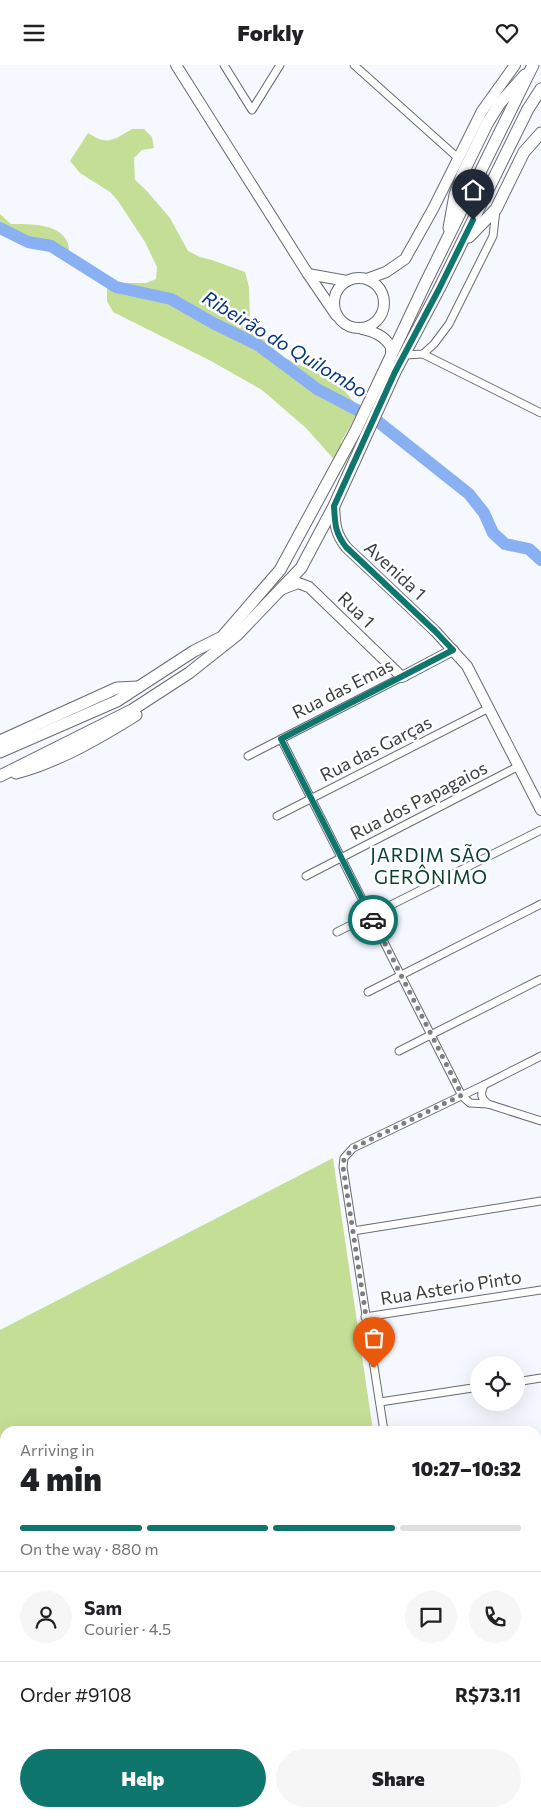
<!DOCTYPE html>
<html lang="en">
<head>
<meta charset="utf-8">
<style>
	:root { --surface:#fff; --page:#f6f6f6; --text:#202124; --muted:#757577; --line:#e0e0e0; --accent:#0f766e }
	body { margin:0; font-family:Commissioner,sans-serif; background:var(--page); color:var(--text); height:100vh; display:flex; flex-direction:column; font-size:19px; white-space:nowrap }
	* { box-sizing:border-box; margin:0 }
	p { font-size:16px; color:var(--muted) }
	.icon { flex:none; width:28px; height:28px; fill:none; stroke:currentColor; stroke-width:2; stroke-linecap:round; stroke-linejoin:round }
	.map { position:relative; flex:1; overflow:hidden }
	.details { position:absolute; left:0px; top:1361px; width:541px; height:391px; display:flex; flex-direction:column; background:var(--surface); border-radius:15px 15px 0 0; box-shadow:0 5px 20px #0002 }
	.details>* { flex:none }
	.controls { position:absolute; left:470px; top:1291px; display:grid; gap:10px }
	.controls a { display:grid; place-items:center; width:55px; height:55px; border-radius:50%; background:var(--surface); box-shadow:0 5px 20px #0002; font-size:25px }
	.pin { position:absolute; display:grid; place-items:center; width:42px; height:42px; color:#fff; margin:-51px -21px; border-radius:50% 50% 50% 0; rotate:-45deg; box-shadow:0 0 5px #0007 }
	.pin .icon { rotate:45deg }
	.courier { position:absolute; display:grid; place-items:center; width:50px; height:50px; margin:-25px; border:4px solid #0f766e; border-radius:50%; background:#fff; color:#222; box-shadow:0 1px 6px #0007 }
	.summary em { font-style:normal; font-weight:800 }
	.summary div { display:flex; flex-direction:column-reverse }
	.summary { display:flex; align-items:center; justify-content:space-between; height:85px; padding:0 20px }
	h1 { font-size:32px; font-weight:800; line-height:38px }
	.bar { display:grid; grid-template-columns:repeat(4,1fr); gap:8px 5px; align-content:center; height:60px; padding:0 20px }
	.bar i { height:6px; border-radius:4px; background:var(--line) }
	.bar .current { background:var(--accent) }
	.bar p { grid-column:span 4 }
	.line { display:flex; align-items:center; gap:12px; padding:0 20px; border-top:1px solid var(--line) }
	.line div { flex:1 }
	.round { display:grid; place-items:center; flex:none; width:52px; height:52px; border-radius:26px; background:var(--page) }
	.cta { display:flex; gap:10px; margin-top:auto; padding:10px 20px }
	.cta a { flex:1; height:58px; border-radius:30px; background:var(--accent); color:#fff; font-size:20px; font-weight:800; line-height:58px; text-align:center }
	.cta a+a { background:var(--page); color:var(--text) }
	header { display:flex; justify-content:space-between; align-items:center; height:65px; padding:0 20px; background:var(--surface); font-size:22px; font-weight:800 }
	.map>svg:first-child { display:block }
	.green { fill:#c5de95 }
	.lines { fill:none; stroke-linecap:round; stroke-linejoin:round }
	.river { stroke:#89b0f3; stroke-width:12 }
	.street-casing { stroke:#696c71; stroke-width:9 }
	.secondary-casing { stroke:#696c71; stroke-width:12 }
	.primary-casing { stroke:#696c71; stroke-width:13 }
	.street { stroke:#fff; stroke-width:7 }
	.secondary { stroke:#fff; stroke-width:10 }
	.primary { stroke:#fff; stroke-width:11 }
	.done { stroke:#7c7e82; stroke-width:5; stroke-dasharray:0 9 }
	.route { stroke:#0f766e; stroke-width:6 }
	.labels { text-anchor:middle; stroke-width:5; stroke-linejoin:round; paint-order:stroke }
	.street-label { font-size:18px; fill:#3b3d3f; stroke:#fff }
	.water-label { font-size:19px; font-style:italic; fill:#06347f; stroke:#fff }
	.neighbourhood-label { font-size:19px; letter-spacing:1px; fill:#0b4031; stroke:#fff }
</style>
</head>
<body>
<header><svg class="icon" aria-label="menu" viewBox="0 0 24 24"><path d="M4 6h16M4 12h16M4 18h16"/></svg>Forkly<svg class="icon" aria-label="heart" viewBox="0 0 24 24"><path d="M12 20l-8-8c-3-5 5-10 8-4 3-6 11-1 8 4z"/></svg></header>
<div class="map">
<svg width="541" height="1752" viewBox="0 0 541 1752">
	<rect width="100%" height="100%" fill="#f5f8fe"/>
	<g class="green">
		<path d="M132,64H144L152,72L154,83L142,85L134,93L135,115L145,124L170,153L188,186L200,192L212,195L245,207L249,222L250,257L256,267L283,292L338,318L354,337L358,347L341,377L339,400L306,363L262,325L209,295L113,247L107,236V224L117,218H146L156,214L157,202L145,177L118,136L110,127L80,108L70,96L88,68C108,81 113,75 132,64Z"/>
		<path d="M0,149L11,159C39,159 77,159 68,199L60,188L29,173L0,169Z"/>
		<polygon points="333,1093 373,1366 5,1366 5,1748 430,1748 431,1752 0,1752 0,1265"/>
	</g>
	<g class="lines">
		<polyline class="river" points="0,163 28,177 51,181 116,222 171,234 213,258 258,280 317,324 376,355 469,429 484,448 493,468 505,479 529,484 541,495"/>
		<defs>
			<g id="street">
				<polyline points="224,0 252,45 280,0"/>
				<polyline points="354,0 458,93"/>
				<polyline points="423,289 541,348"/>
				<polyline points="405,290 423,289 434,279 449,259 493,171 496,145"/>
				<polyline points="281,674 462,1031 470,1038 488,1039 541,1056"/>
				<polyline points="248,691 402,612"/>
				<polyline points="277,751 489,643"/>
				<polyline points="306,811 519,701"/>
				<polyline points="337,867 541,765"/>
				<polyline points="368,927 541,839"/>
				<polyline points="399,986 541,914"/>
				<path d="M484,1020C480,1030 481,1033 488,1039"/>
				<polyline points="353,1166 541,1136"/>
				<polyline points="365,1252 541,1225"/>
				<polyline points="516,1317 541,1313"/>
				<polyline points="380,1337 479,1322"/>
				<polyline points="384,1366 343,1102 344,1093 353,1083 484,1020 541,991"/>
				<polyline points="536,1402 541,1401"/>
				<polyline points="536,1491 541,1490"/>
				<polyline points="536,1577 541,1576"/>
				<polyline points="536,1666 541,1665"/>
				<polyline points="440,1748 441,1752"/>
			</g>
			<g id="secondary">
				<polyline points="176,0 308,209 336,250"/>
				<polyline points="308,209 347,216"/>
				<circle cx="359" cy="238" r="25"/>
				<polyline points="367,214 386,207 405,194 433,144 482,46 515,0"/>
				<path d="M362,264C374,267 384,270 391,282V291"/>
				<path d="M334,441C335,459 335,468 346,482L435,566L467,601L541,745"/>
				<polyline points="280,525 298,518 309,522 402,612 453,585"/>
			</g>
			<g id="primary">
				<polyline points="449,163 455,130 462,110 488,57 500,38 525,10"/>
				<polyline points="469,172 496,144 524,87 541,68"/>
				<polyline points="0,676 117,623 138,622"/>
				<polyline points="0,687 117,636 194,586 222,572 280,505 356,365 425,219 533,0"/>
				<path d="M16,708C58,697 99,673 136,650"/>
				<polyline points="0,711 132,645 189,608 237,570 301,503 334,441 395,307 439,224 528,44 541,24"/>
			</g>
		</defs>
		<use href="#street" class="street-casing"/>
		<use href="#secondary" class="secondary-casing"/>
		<use href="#primary" class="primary-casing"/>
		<use href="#street" class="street"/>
		<use href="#secondary" class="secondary"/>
		<use href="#primary" class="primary"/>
	</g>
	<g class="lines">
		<polyline class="done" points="373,855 462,1030 353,1083 344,1094 343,1102 374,1303"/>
		<path class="route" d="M373,855L281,674L453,585L435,566L346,482C335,468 335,459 334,441L395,307L439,224L473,155"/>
	</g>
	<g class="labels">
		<g class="street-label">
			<text transform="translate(395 506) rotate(43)" y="6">Avenida 1</text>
			<text transform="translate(356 545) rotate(44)" y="6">Rua 1</text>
			<text transform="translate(343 624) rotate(-27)" y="6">Rua das Emas</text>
			<text transform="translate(376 684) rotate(-27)" y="6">Rua das Garças</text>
			<text transform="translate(419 736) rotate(-27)" y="6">Rua dos Papagaios</text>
			<text transform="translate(451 1223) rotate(-9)" y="6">Rua Asterio Pinto</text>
		</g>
		<g class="water-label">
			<text transform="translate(285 279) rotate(31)" y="7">Ribeirão do Quilombo</text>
		</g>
		<g class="neighbourhood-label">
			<text x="431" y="797">JARDIM SÃO<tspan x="431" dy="22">GERÔNIMO</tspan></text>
		</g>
	</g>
</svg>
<div class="controls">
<a><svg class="icon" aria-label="locate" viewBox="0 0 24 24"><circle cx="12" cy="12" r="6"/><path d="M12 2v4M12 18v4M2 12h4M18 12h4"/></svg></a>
</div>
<div class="pin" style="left:374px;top:1303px;background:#ea580c"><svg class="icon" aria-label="bag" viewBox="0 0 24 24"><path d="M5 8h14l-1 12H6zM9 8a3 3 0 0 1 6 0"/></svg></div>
<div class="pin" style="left:473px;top:155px;background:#1f2937"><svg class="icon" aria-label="home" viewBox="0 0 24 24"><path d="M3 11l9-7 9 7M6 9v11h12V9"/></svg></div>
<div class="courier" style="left:373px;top:855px"><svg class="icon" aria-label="car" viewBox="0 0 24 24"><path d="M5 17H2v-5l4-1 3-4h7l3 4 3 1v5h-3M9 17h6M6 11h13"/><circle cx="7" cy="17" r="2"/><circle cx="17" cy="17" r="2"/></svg></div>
<section class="details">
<div class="summary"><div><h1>4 min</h1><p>Arriving in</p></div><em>10:27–10:32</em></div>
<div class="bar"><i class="current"></i><i class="current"></i><i class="current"></i><i></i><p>On the way · 880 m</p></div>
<div class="line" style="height:90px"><a class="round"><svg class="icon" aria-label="person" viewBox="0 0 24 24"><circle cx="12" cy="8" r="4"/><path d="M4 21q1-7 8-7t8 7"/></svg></a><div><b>Sam</b><p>Courier · 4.5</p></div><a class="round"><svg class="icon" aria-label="chat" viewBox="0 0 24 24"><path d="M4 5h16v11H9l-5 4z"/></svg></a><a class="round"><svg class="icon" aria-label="phone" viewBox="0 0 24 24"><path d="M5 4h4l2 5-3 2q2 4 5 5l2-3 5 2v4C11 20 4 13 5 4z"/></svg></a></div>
<div class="line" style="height:65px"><div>Order #9108</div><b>R$73.11</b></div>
<div class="cta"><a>Help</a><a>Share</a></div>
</section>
</div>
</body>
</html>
